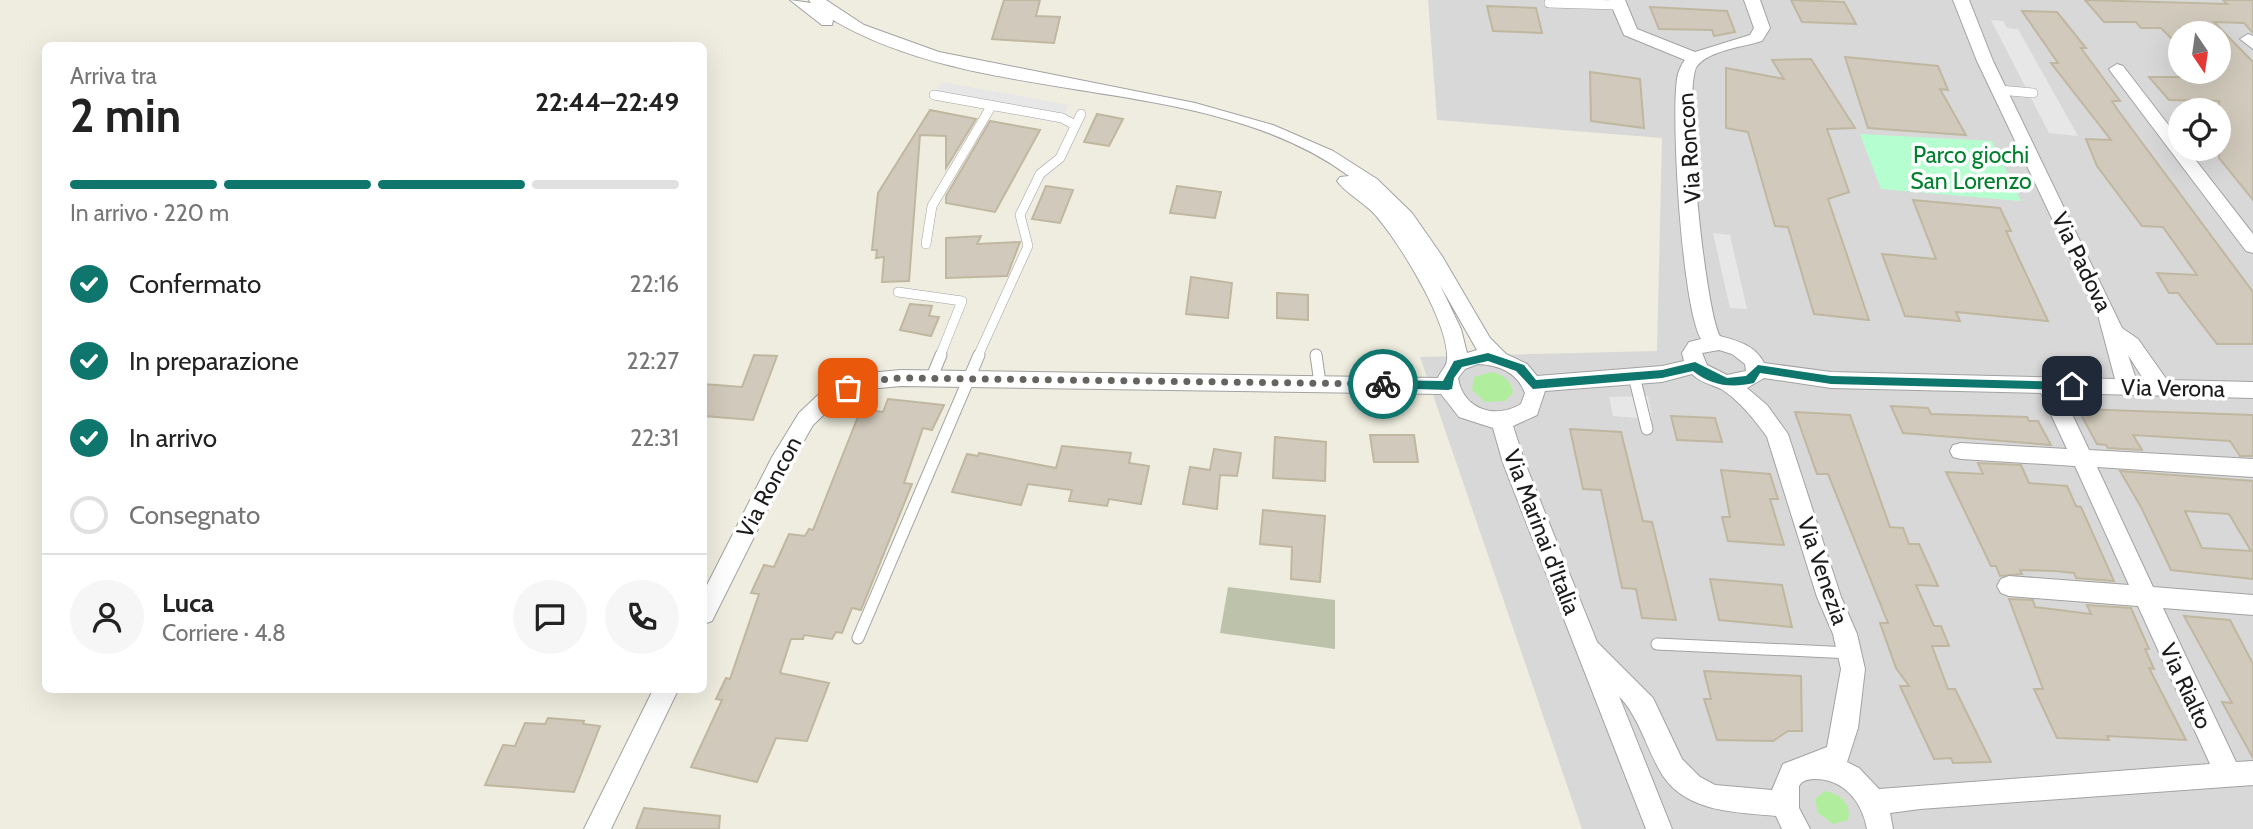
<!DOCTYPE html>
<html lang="it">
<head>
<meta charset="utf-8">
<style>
	:root { --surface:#fff; --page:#f6f6f6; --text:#222; --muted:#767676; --line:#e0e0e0; --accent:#0f766e }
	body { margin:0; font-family:Cabin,sans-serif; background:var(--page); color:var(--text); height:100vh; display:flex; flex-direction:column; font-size:26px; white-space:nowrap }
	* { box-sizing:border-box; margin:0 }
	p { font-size:23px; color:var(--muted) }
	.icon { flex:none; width:38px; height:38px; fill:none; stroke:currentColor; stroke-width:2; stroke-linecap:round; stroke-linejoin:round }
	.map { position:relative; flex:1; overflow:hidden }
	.sheet { position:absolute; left:42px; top:42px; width:665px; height:651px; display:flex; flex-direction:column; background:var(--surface); border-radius:10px; box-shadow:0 7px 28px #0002 }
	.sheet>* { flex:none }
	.needle { width:46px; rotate:167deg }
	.controls { position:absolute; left:2168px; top:21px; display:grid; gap:14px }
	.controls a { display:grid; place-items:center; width:63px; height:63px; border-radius:50%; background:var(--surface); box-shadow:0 7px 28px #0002; font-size:35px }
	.pin { position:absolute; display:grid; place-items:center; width:60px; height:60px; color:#fff; margin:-30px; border-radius:14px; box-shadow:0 4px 10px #0006 }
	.courier { position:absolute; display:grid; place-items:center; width:70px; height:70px; margin:-35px; border:5px solid #0f766e; border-radius:50%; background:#fff; color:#222; box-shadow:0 2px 9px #0007 }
	.overview em { font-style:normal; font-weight:700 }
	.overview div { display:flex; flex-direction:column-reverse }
	.overview { display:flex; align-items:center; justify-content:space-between; height:119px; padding:0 28px }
	h1 { font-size:46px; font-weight:700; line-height:52px }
	.bar { display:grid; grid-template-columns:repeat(4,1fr); gap:10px 7px; align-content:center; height:84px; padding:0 28px }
	.bar i { height:9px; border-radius:5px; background:var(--line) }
	.bar .selected { background:var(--accent) }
	.bar p { grid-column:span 4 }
	.line { display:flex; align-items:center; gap:18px; padding:0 28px; border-top:2px solid var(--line) }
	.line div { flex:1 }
	.round { display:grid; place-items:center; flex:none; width:74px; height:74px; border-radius:37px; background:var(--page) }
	ol { padding:0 28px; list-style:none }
	li { display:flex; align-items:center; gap:21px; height:77px }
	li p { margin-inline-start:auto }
	li .icon { padding:7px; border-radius:50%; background:var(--accent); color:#fff; stroke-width:4 }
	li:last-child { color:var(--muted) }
	li i { width:38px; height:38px; border:4px solid var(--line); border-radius:50% }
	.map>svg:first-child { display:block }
	.residential { fill:#d9d8d8; fill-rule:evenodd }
	.construction { fill:#bcc3aa }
	.grass { fill:#b0ee9e }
	.park { fill:#b5fecf }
	.parking { fill:#e7e7e7 }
	.building { fill:#d1cabc; stroke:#c0b7a0; stroke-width:2; fill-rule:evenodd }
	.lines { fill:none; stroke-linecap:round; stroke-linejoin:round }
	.service-far1-casing { stroke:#a2a2a2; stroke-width:10 }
	.service-casing { stroke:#a2a2a2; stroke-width:13 }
	.minor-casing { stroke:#a2a2a2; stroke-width:2 }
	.service-far1 { stroke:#fff; stroke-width:9 }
	.service { stroke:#fff; stroke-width:11 }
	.minor { fill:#fff; fill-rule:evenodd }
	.route { fill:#0f766e }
	.done { stroke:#656460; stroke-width:7; stroke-dasharray:0 12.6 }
	.labels { text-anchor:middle; stroke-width:7; stroke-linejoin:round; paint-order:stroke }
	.street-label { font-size:23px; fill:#1b1b1b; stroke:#fff }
	.park-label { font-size:23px; fill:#01802e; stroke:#fff }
</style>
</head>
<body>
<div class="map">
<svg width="2253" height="829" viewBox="0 0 2253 829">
	<rect width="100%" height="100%" fill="#eeeddf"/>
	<path class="residential" d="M1428,0H2253V829H1582L1420,357L1657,351L1662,138L1437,120ZM2180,33H2219V72H2180ZM2180,110H2219V149H2180Z"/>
	<polygon class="construction" points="1228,587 1335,600 1335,649 1220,633"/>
	<g class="grass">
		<path d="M1492,372C1503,375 1512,381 1513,393L1505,401L1485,402L1472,390L1474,377Z"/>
		<path d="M1825,791C1840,794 1852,804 1848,820L1833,824L1818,813L1815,799Z"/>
	</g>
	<polygon class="park" points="1860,134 1992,141 2021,201 1881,189"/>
	<g class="parking">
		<polygon points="1991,20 2003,21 2007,28 2018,29 2078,136 2049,133"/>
		<polygon points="942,82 1069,105 1062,118 934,95"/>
		<polygon points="1713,233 1730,235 1747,309 1730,308"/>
		<polygon points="1648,396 1652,419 1613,416 1609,397"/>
	</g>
	<g class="building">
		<polygon points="1004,0 1040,0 1036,16 1060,17 1054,43 992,39"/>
		<polygon points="1791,0 1844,2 1856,24 1802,22"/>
		<polygon points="2085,0 2227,4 2223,0 2253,0 2253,33 2244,23 2214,22 2253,62 2253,200 2219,158 2219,101 2169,100 2149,77 2188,77 2183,72 2219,72 2219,27 2180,28 2180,47 2161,28 2141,28 2136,22 2104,22"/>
		<polygon points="1487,6 1536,8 1542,33 1493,31"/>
		<polygon points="1650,7 1727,11 1735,32 1714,36 1712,30 1659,29"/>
		<polygon points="2022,11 2057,12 2086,48 2081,48 2120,101 2112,101 2117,109 2253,292 2253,344 2217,344 2178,293 2169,293 2157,273 2197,275 2163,227 2142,226 2097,166 2086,139 2111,140 2051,63 2058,63"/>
		<polygon points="1845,57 1938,66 1948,90 1940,89 1966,135 1868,128"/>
		<polygon points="1811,59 1855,128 1827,129 1849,192 1828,199 1869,320 1814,314 1788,227 1775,226 1748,132 1726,128 1726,68 1784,79 1772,60"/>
		<polygon points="1590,72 1640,79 1644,128 1591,121"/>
		<polygon points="930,110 976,119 946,168 946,136 920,135 909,281 882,282 884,257 876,258 877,250 872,250 878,193"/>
		<polygon points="1097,114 1123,119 1109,146 1084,142"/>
		<polygon points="990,121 1040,130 995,212 946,203 946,196"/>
		<polygon points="1046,186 1073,190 1060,223 1032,219"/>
		<polygon points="1177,186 1221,192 1215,218 1170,213"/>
		<polygon points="1913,200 2000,208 2011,231 2006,231 2048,321 1956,312 1960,321 1905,316 1882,254 1936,259"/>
		<polygon points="981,236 977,244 1020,242 1007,276 946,278 946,238"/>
		<polygon points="1191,277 1232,283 1228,318 1186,314"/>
		<polygon points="1277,293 1308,295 1308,320 1277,318"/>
		<polygon points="910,304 932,306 929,316 939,317 931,336 900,330"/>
		<polygon points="754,355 777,356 753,420 704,416 704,384 742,387"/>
		<polygon points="888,399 944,405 932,430 923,428 904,483 912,484 861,610 852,608 842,633 836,632 832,639 804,635 803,639 791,639 780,673 829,683 807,741 776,738 757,782 691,767 722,700 716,699 726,678 730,679 759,594 751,593 764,565 774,567 789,534 805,536 809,529 813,530 861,409 883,412"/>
		<polygon points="1891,406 1928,408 1931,414 2027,417 2029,421 2038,421 2051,445 1903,433"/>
		<polygon points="2078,409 2253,415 2253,456 2240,456 2230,441 2133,435 2142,450 2108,448 2106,445 2097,444"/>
		<polygon points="1795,412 1850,415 1890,527 1903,528 1909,544 1919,544 1938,586 1916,585 1934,626 1941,626 1949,646 1932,646 1948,689 1955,689 1991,762 1953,763 1951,758 1934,759 1900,686 1909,686 1896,668 1880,623 1888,623 1828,474 1817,474"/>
		<polygon points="1671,416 1715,418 1722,442 1677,440"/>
		<polygon points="1570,429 1621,432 1643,521 1652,522 1676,620 1642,618 1636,589 1622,588 1601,490 1583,489"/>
		<polygon points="1370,435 1414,435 1418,462 1374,462"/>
		<polygon points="1275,437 1326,442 1325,481 1273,478"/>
		<polygon points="1062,446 1131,453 1129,463 1149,466 1141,504 1109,499 1107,506 1069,501 1072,490 1028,484 1021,505 952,492 967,454 978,456 979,453 1056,468"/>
		<polygon points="1214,449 1241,453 1237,476 1220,475 1217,509 1183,504 1190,467 1210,470"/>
		<polygon points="1978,463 2021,465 2029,483 2067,486 2076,506 2081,507 2114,581 2076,578 2074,573 2055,571 2020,570 2022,574 2000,576 1996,566 1991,566 1946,472 1983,474"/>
		<polygon points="1721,470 1770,474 1778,499 1770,499 1784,545 1728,541 1722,517 1730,517"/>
		<path d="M2120,471L2253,481V579L2171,570L2141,507ZM2185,511L2229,514L2251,551L2202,548Z"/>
		<polygon points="1263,510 1325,516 1320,582 1291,579 1292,547 1260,544"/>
		<polygon points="1710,579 1782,585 1792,627 1719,620"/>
		<polygon points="2009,599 2033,600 2035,607 2091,614 2087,605 2131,608 2149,649 2145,649 2154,669 2149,668 2186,740 2107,736 2109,740 2057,738 2034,689 2043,689"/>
		<polygon points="2184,616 2230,620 2253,664 2253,758 2222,702 2232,703"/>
		<polygon points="1704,671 1801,676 1802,731 1788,731 1773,741 1717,740 1704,699 1711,699"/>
		<polygon points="548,718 584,721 583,724 600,726 574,792 485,785 503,745 515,746 525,723 545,724"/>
		<polygon points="644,808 720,816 719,829 636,829"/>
	</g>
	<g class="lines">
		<defs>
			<g id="service-far1">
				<polyline points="1549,3 1619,5"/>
				<polyline points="1999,90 2033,93"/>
				<polyline points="934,95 1062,118 1075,125"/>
				<polyline points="926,244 932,206 992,105"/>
				<polyline points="898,292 962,301 940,356"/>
				<polyline points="978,356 1028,246 1020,215 1040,174 1060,158 1081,114"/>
			</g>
			<g id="service">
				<polyline points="1316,355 1320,383"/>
				<polyline points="1634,376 1647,429"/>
				<polyline points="931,379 941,355"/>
				<polyline points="858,638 979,355"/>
				<polyline points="1657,644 1851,653"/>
			</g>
			<g id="minor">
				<path d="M790,0L811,3L809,0H826L864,25L939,52L1195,103L1273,125L1333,151L1377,179L1412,213L1442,256L1490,338L1506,354L1527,364L1537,376L1662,366L1684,361L1682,353L1689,342L1701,339C1682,306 1671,122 1677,79C1678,72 1681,65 1685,60L1624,35L1609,0H1625L1637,29L1695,52L1750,35L1754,28L1744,0H1760L1770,28L1762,41C1743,47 1710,50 1697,66C1682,86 1705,312 1720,336C1738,341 1755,345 1764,363L1831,372L2115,379L2098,315L1977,61L1953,0H1969L1993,61L2122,328L2138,339L2167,380L2253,382V398L2062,393L2089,450L2253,459V477L2097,467L2153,587L2253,595V615L2163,608L2236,762L2253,761V785L1920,809L1890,813L1893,829H1867C1862,801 1843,778 1813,779C1806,780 1803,780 1799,786V808L1810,829H1782L1776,816C1737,812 1688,813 1663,776C1646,749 1641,720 1619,696L1672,829H1646L1503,463L1493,428L1459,417L1441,394L901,386L869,389L855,393L832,407L813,425L789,467L712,621L704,624V591L772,457L799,413L818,395L841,383L868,373L901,370L1438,378C1440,372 1447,366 1447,360C1450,324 1400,244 1377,217C1366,203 1347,195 1337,181L1340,177L1349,176C1206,71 986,110 833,20L832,25H822ZM1440,285L1477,350L1467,353L1461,329ZM1719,350L1732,354L1745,364L1746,371L1727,375L1707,365L1702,353ZM2128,355L2144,380L2136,379ZM1478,364C1499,365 1517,372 1525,393L1521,404C1495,420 1463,409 1458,378L1465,369ZM1692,374C1701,383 1711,384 1721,389C1739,400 1755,420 1767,437L1817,597L1833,634L1841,669L1827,747L1783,764L1772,790L1715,785L1700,777L1682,759L1653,698L1597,642L1525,463L1513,426L1537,415L1545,391L1662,382ZM1764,378L1831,388L2041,393L2067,449L1961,443L1953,445L1950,451L1953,457L1961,459L2075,466L2129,585L2009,576L2001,579L1997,586L2001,593L2009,596L2138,606L2210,764L1879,789L1859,768L1847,762L1858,728L1865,669L1857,634L1841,597L1788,434L1767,405L1747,388Z"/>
				<polygon points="2248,34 2253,36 2253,49 2240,39"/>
				<polygon points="2117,64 2123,66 2180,140 2180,149 2187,149 2253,234 2253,253 2246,251 2111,72 2109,69"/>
				<polygon points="653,690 678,690 611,829 584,829"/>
			</g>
		</defs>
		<use href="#service-far1" class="service-far1-casing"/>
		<use href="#service" class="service-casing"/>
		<use href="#minor" class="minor-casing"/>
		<use href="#service-far1" class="service-far1"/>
		<use href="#service" class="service"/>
		<use href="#minor" class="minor"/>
	</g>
	<path class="route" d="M1488,353L1524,365L1536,380L1662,370L1695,362L1727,378L1746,376L1758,365L1831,376L2072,382L2078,386L2072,390L1831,384L1760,373L1754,383C1732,388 1711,386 1693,371L1662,378L1533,389L1516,371L1488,361L1462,367L1454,378L1452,389L1448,390L1383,388L1377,384L1383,380L1443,381L1454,361Z"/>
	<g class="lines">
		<polyline class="done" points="848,388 868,381 901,378 1383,384"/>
	</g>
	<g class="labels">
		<g class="street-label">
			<text transform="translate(1689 148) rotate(-94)" y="8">Via Roncon</text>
			<text transform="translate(2082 262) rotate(64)" y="8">Via Padova</text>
			<text transform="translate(2173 388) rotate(1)" y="8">Via Verona</text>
			<text transform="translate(769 487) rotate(-62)" y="8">Via Roncon</text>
			<text transform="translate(1542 532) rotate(69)" y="8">Via Marinai d'Italia</text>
			<text transform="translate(1823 571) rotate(71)" y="8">Via Venezia</text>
			<text transform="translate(2186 686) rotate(65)" y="8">Via Rialto</text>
		</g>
		<g class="park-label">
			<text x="1971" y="163">Parco giochi<tspan x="1971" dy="26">San Lorenzo</tspan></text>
		</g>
	</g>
</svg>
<div class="controls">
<a><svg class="needle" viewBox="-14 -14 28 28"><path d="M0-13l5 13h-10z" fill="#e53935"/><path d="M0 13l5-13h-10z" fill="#767676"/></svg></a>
<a><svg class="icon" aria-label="locate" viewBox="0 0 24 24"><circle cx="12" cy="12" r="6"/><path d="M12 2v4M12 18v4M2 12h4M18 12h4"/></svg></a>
</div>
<div class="pin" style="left:848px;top:388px;background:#ea580c"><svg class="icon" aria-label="bag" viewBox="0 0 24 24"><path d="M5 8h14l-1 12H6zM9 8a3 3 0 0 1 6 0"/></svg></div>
<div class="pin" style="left:2072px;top:386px;background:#1f2937"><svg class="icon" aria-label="home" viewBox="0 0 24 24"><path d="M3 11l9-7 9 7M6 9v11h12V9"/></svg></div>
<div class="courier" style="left:1383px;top:384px"><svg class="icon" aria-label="bike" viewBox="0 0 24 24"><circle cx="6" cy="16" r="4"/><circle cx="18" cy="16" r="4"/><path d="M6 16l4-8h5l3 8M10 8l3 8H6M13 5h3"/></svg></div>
<section class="sheet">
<div class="overview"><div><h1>2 min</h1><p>Arriva tra</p></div><em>22:44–22:49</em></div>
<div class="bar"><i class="selected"></i><i class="selected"></i><i class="selected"></i><i></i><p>In arrivo · 220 m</p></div>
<ol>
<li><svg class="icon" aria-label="check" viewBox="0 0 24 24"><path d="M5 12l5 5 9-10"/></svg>Confermato<p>22:16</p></li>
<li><svg class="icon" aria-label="check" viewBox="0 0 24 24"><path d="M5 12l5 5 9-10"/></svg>In preparazione<p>22:27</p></li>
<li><svg class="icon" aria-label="check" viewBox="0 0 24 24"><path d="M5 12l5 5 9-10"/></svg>In arrivo<p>22:31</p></li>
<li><i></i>Consegnato</li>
</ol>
<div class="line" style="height:126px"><a class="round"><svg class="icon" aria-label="person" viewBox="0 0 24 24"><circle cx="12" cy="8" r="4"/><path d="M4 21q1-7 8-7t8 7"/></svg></a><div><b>Luca</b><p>Corriere · 4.8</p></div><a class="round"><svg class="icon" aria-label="chat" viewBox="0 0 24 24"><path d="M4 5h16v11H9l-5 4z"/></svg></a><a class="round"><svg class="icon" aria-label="phone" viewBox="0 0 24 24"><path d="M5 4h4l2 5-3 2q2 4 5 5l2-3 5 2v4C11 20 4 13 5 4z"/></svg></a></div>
</section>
</div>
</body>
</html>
